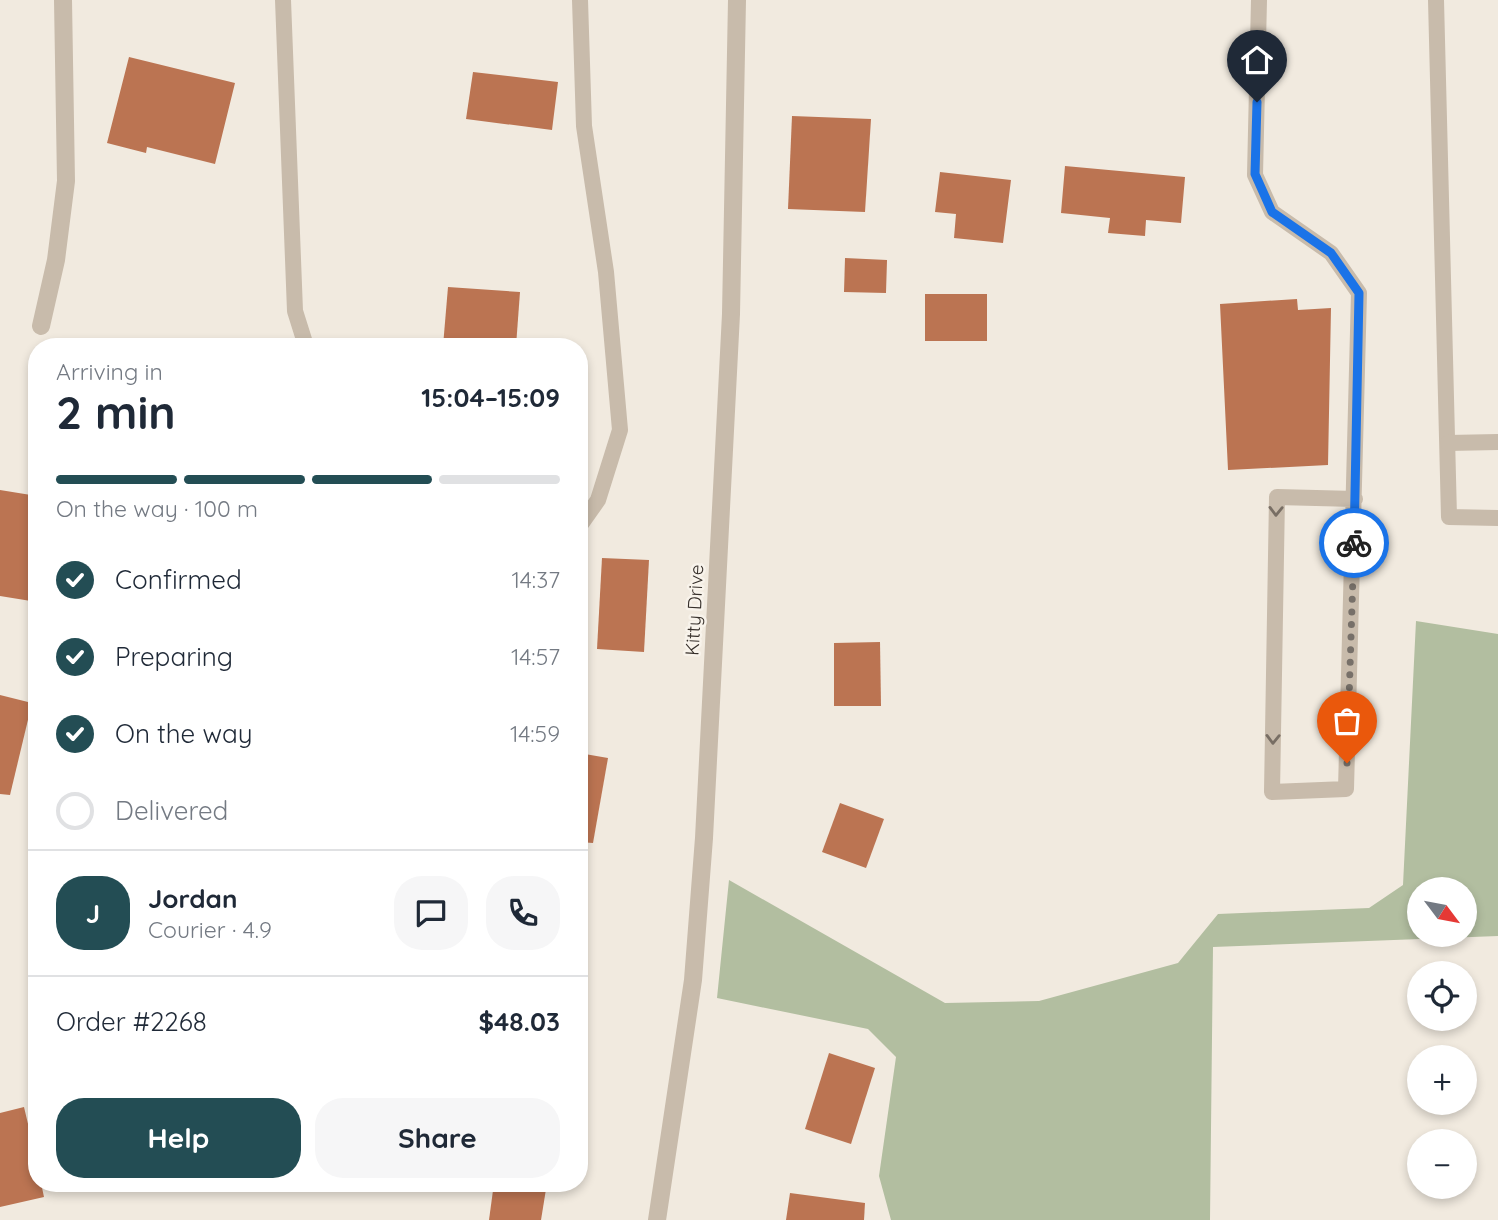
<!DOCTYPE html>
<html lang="en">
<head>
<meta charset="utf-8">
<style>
	:root { --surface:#fff; --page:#f6f6f7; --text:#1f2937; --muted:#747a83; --line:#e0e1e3; --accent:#234d54 }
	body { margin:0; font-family:Quicksand,sans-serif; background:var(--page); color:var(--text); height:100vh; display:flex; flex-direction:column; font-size:26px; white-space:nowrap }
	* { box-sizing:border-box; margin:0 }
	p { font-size:23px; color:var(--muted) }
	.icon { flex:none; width:38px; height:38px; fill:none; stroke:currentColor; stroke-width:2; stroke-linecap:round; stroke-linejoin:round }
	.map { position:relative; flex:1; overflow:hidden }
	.drawer { position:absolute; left:28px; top:338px; width:560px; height:854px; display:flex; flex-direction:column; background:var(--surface); border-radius:28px; box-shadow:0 4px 10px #0003 }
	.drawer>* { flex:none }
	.needle { width:46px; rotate:122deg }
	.tools { position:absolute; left:1407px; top:877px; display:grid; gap:14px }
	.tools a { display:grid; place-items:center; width:70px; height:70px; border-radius:50%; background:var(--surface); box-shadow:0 4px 10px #0003; font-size:35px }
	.pin { position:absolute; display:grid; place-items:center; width:60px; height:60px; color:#fff; margin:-72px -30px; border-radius:50% 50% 50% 0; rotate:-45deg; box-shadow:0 0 7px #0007 }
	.pin .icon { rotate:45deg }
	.courier { position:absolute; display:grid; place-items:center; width:70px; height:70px; margin:-35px; border:5px solid #1a73e8; border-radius:50%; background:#fff; color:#222; box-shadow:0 2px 9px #0007 }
	.head em { font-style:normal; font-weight:700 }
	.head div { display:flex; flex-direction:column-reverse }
	.head { display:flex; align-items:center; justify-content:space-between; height:119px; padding:0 28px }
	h1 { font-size:46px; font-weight:700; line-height:52px }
	.bar { display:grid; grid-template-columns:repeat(4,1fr); gap:10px 7px; align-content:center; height:84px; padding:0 28px }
	.bar i { height:9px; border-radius:5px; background:var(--line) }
	.bar .on { background:var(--accent) }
	.bar p { grid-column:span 4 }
	.line { display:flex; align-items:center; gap:18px; padding:0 28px; border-top:2px solid var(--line) }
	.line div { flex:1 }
	.round { display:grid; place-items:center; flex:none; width:74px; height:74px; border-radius:28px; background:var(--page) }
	ol { padding:0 28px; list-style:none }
	li { display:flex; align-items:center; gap:21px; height:77px }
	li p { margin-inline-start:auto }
	li .icon { padding:7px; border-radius:50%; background:var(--accent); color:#fff; stroke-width:4 }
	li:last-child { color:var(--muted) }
	li i { width:38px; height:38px; border:4px solid var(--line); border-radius:50% }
	.action { display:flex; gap:14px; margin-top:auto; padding:14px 28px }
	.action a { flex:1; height:80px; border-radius:28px; background:var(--accent); color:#fff; font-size:28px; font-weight:700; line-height:80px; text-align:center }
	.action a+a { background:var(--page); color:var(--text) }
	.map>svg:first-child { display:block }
	.green { fill:#b2bea0; fill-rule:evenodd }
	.building { fill:#bb7452 }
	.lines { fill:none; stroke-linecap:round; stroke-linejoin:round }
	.service { stroke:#c8bbab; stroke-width:16 }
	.minor { stroke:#c8bbab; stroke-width:18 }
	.oneway { stroke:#786e64 }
	.done { stroke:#777069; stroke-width:7; stroke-dasharray:0 12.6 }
	.route { stroke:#1a73e8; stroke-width:9 }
	.labels { text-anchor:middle; stroke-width:5; stroke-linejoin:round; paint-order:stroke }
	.street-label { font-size:19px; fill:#362f2a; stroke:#f8f3eb }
</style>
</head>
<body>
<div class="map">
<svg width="1498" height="1220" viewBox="0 0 1498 1220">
	<rect width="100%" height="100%" fill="#f1eadf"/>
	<path class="green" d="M1416,621L1498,634V936L1213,947L1210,1220H891L879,1176L896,1057L868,1029L717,998L729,880L945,1003L1039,1001L1178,963L1218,914L1369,908L1403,885ZM1419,889H1465V934H1419Z"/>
	<g class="building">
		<polygon points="129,57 235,83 215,164 147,147 146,153 107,143"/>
		<polygon points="473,72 558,82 552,130 466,119"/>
		<polygon points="792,116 871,119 865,212 788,209"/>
		<polygon points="1065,166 1185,177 1181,223 1146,220 1145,236 1108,233 1110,218 1061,213"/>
		<polygon points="940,172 1011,180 1003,243 954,238 956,214 935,212"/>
		<polygon points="845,258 887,260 886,293 844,292"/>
		<polygon points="448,287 520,292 516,346 443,346"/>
		<rect x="925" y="294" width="62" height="47"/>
		<polygon points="1297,299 1298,310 1331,308 1328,465 1228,470 1220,304"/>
		<polygon points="0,490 37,496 37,602 0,596"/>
		<polygon points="602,558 649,560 644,652 597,649"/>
		<polygon points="880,642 881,706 834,706 834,643"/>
		<polygon points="0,695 32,703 10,795 0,794"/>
		<polygon points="579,753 608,758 593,843 579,842"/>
		<polygon points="840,803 884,819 866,868 822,852"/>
		<polygon points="829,1053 875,1068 851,1144 805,1129"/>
		<polygon points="24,1107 37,1162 37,1183 41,1183 44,1197 0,1207 0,1113"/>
		<polygon points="494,1183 547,1183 541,1220 489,1220"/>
		<polygon points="790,1193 865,1203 864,1220 786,1220"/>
	</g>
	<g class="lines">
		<g class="service">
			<polyline points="283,0 295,311 306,346"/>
			<polyline points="1259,0 1255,175 1272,212 1331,253 1359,293 1346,789 1272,792 1277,497 1355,499"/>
			<polyline points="1436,0 1449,517 1498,518"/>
			<polyline points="1448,443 1498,442"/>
			<polyline points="579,527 598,500 620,430 606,272 584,126 580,0"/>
		</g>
		<g class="minor">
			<polyline points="41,326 56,260 66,181 63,0"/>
			<polyline points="657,1220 693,980 704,838 731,314 737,0"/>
		</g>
	</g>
	<defs><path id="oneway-chevron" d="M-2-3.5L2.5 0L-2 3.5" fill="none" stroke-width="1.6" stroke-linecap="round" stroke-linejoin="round" transform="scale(1.75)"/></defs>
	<g class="oneway">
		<use href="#oneway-chevron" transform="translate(1276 511) rotate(91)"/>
		<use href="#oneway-chevron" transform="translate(1273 739) rotate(91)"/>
	</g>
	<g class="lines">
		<polyline class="done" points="1347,763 1354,543"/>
		<polyline class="route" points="1257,102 1255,174 1272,212 1331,253 1359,293 1354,543"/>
	</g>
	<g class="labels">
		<g class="street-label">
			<text transform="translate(694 610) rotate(-87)" y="7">Kitty Drive</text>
		</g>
	</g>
</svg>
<div class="tools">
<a><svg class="needle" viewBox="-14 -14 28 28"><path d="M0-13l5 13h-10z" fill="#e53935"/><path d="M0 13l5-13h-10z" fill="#747a83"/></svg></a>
<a><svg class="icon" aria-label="locate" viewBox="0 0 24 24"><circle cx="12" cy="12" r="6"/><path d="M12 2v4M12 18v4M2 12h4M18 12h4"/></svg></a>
<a>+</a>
<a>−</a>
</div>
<div class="pin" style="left:1347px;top:763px;background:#ea580c"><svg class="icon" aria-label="bag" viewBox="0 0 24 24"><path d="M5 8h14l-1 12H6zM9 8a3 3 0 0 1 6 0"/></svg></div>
<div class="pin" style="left:1257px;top:102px;background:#1f2937"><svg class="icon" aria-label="home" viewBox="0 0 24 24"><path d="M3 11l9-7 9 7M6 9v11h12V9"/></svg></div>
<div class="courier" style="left:1354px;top:543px"><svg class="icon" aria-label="bike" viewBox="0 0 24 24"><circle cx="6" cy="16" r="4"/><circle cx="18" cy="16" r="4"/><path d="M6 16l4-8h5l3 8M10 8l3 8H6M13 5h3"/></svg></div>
<section class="drawer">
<div class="head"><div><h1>2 min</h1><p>Arriving in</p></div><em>15:04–15:09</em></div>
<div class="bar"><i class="on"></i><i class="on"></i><i class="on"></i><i></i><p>On the way · 100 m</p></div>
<ol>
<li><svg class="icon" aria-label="check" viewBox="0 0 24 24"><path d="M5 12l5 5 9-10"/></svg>Confirmed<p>14:37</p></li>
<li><svg class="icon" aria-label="check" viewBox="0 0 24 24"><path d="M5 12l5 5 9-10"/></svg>Preparing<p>14:57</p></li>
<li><svg class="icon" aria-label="check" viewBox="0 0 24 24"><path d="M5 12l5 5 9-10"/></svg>On the way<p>14:59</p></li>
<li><i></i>Delivered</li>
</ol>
<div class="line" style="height:126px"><b class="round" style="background:var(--accent);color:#fff">J</b><div><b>Jordan</b><p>Courier · 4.9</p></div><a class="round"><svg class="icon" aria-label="chat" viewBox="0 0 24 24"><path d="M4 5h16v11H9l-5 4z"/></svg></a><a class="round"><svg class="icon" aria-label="phone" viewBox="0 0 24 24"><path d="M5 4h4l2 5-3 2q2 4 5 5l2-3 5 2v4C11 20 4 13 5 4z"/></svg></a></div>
<div class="line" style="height:91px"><div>Order #2268</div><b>$48.03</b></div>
<div class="action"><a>Help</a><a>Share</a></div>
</section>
</div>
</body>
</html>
